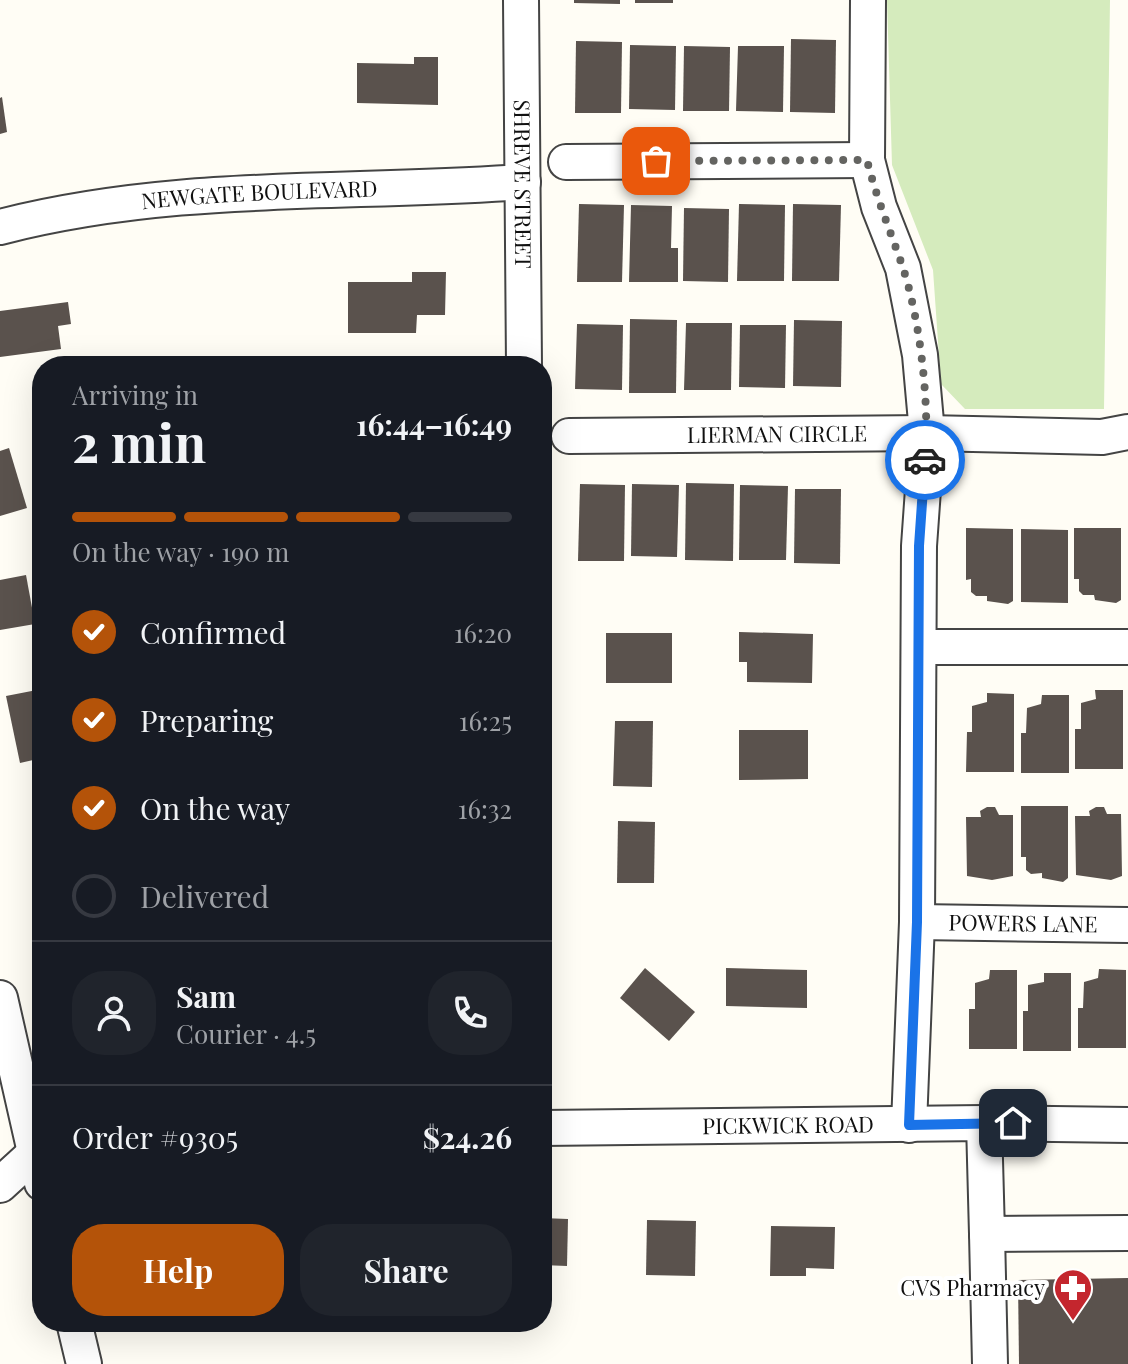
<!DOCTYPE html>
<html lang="en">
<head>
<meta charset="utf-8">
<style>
	:root { --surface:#171b24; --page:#20242c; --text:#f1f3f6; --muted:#9ea1a6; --line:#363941; --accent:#b45309 }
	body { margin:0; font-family:"Playfair Display",serif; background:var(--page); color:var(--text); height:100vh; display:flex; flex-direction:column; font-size:30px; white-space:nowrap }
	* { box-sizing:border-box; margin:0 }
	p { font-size:26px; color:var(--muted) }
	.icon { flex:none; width:44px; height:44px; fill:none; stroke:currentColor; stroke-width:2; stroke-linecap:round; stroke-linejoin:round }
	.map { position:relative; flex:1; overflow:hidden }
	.sheet { position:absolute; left:32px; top:356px; width:520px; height:976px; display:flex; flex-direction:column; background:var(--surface); border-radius:32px; box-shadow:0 8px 32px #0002 }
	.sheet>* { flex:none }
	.pin { position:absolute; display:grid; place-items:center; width:68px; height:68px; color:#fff; margin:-34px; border-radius:16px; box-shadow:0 4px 12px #0006 }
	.courier { position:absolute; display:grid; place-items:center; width:80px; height:80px; margin:-40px; border:6px solid #1a73e8; border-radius:50%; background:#fff; color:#222; box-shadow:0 2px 10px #0007 }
	.overview em { font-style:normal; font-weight:700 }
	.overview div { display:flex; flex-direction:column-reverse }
	.overview { display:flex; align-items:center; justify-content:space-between; height:136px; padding:0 40px }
	h1 { font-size:52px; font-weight:700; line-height:60px }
	.bar { display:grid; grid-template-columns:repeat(4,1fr); gap:12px 8px; align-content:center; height:96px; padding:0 40px }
	.bar i { height:10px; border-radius:6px; background:var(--line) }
	.bar .on { background:var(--accent) }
	.bar p { grid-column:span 4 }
	.line { display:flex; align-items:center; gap:20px; padding:0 40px; border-top:2px solid var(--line) }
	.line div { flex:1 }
	.round { display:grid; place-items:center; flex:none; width:84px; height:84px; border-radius:32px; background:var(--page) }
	ol { padding:0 40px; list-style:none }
	li { display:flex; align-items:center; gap:24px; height:88px }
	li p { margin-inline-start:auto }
	li .icon { padding:8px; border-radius:50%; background:var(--accent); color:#fff; stroke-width:4 }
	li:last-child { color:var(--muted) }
	li i { width:44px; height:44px; border:4px solid var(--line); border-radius:50% }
	.action { display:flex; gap:16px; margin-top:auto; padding:16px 40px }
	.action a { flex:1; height:92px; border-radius:32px; background:var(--accent); color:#fff; font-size:32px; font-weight:700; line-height:92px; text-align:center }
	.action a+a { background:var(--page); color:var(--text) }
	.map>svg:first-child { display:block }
	.green { fill:#d5ebbd }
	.building { fill:#5a524d }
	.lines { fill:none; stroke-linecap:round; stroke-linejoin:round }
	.minor-casing { stroke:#444; stroke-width:38 }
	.minor { stroke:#fff; stroke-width:34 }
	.done { stroke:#646461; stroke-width:8; stroke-dasharray:0 14.4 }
	.route { stroke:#1a73e8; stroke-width:10 }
	.labels { text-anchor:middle; stroke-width:8; stroke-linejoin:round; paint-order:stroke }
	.street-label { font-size:22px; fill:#111; stroke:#fff }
	.poi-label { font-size:22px; fill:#111; stroke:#fff; text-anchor:end }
</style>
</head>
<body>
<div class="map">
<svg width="1128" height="1364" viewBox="0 0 1128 1364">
	<rect width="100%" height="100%" fill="#fffdf5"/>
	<polygon class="green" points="887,0 1110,0 1104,409 965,409 941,384 933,270 892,165"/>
	<g class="building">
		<polygon points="574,0 620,0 620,4 574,3"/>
		<rect x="635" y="0" width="38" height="3"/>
		<polygon points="791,39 836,40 835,113 790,112"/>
		<polygon points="576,41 622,42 621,113 575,113"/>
		<polygon points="630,45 676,46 675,110 629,109"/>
		<polygon points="684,46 730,47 729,111 683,111"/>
		<polygon points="738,46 784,46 783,112 736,111"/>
		<polygon points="414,57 438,57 438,105 357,103 357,63 414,64"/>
		<polygon points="2,97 7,132 0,134 0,98"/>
		<polygon points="579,204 624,205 622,282 577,282"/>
		<polygon points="739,204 785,205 784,281 737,281"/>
		<polygon points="793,204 841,205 839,281 792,281"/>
		<polygon points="631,205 672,206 671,248 678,248 678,282 629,282"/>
		<polygon points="684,208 729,209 728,282 683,281"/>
		<polygon points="412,272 446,272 445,315 417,315 416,333 348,333 348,282 412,282"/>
		<polygon points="68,302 71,324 58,326 61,349 0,357 0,311"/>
		<polygon points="630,319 677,320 676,393 629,393"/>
		<polygon points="794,320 842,321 841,387 793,386"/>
		<polygon points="686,323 732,323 731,390 684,390"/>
		<polygon points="577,324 623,325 622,390 575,389"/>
		<polygon points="740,325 786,325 785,388 739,387"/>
		<polygon points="9,448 27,508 0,516 0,451"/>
		<polygon points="686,483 734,484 733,561 685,560"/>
		<polygon points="580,484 625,485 624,561 578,561"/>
		<polygon points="632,484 679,485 677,557 631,556"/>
		<polygon points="740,485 788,486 786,560 739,560"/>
		<polygon points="795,489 841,489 840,564 794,563"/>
		<polygon points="966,528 1013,529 1013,601 1008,604 987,601 987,596 976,596 971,592 971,579 966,580"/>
		<polygon points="1074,528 1121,528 1121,600 1116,603 1095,600 1094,595 1083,595 1079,591 1079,579 1074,579"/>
		<polygon points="1021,529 1068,530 1068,603 1021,602"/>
		<polygon points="26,575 35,624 0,630 0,580"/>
		<polygon points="739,632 813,634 812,683 747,682 747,662 739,662"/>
		<rect x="606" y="633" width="66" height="50"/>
		<polygon points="42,689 42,758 20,763 6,696"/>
		<polygon points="1095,690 1123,690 1123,769 1075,769 1075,729 1081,729 1081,703 1096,699"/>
		<polygon points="987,693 1014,694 1014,772 966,772 967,732 972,732 972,706 987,702"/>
		<polygon points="1042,695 1069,695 1069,773 1021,773 1021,733 1026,733 1027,708 1041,704"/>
		<polygon points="615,721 653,721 652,787 613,786"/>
		<polygon points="739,730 808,730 808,779 739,780"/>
		<polygon points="1021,806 1068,806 1068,878 1063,882 1042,878 1042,873 1031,874 1026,870 1026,857 1021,857"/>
		<polygon points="987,807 995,807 999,815 1013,815 1013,876 992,880 967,876 966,817 981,817 980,811"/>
		<polygon points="1096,807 1104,807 1107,814 1121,814 1122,876 1111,880 1076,875 1075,816 1090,816 1089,811"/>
		<polygon points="618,821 655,822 654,883 617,883"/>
		<polygon points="645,968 695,1012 669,1041 620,998"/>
		<polygon points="726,968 807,970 807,1008 726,1006"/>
		<polygon points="1099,969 1126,970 1126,1048 1078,1048 1078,1008 1083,1008 1084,982 1098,978"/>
		<polygon points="990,970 1017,970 1017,1049 969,1049 969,1009 975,1009 975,983 989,979"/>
		<polygon points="1044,973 1071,973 1071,1051 1023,1051 1023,1011 1028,1011 1028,985 1044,982"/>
		<polygon points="542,1218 568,1219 567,1266 542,1265"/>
		<polygon points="647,1220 696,1221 695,1276 646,1275"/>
		<polygon points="771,1226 835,1227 834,1269 806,1268 806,1276 770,1276"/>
		<polygon points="1128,1278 1128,1364 1019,1364 1018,1280"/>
	</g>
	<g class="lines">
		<defs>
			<g id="minor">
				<path id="s1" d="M521,0L524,366"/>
				<polyline points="868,0 867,160 879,207 903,268 920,355 927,433 919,546 917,922 909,1125"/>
				<polyline points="566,162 867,160"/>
				<path id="s2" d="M0,227C175,182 345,195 523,182"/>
				<path id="s3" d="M569,436L927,433L1102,437L1128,432"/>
				<polyline points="920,647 1128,647"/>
				<path id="s4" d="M917,922L1128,925"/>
				<polyline points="0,998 42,1183"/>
				<polyline points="984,1123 987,1234 1128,1233"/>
				<path id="s5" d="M542,1128L984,1123L1128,1125"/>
				<polyline points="0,1185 35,1153"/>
				<polyline points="987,1234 990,1364"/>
				<polyline points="74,1322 84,1364"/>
			</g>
		</defs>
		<use href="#minor" class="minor-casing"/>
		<use href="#minor" class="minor"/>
	</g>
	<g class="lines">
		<path class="done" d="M656,161L867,160C876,197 890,230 902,265C920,318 930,405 925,460"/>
		<polyline class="route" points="925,460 919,546 917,922 909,1125 1013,1123"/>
	</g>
	<defs>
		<symbol id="pharmacy-pin" viewBox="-11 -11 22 30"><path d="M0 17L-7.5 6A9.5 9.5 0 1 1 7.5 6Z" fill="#c4262e" stroke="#fff"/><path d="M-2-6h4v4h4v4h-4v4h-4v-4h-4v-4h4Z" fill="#fff"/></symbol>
	</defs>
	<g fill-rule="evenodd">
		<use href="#pharmacy-pin" x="1051" y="1266" width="44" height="60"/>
	</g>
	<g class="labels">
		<g class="street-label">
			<text dy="8" stroke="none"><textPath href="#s1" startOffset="184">SHREVE STREET</textPath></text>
			<text dy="8" stroke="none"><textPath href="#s2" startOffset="262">NEWGATE BOULEVARD</textPath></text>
			<text dy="8" stroke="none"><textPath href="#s3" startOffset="208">LIERMAN CIRCLE</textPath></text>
			<text dy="8" stroke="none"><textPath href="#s4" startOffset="106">POWERS LANE</textPath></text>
			<text dy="8" stroke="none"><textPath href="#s5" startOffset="246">PICKWICK ROAD</textPath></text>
		</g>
		<g class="poi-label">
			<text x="1045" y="1296">CVS Pharmacy</text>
		</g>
	</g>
</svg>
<div class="pin" style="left:656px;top:161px;background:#ea580c"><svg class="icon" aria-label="bag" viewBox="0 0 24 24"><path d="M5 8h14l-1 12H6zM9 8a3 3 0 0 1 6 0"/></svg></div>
<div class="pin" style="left:1013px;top:1123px;background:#1f2937"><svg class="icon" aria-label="home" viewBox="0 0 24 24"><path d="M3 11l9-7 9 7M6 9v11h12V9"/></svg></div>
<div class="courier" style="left:925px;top:460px"><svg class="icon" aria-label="car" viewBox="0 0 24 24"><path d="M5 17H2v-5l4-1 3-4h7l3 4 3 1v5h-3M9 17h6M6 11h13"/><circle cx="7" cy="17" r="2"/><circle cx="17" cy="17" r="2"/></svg></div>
<section class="sheet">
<div class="overview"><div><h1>2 min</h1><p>Arriving in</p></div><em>16:44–16:49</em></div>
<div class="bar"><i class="on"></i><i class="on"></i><i class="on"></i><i></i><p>On the way · 190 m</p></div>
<ol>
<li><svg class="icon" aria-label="check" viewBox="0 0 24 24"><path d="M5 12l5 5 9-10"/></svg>Confirmed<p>16:20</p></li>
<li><svg class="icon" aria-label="check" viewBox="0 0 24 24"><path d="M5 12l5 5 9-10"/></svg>Preparing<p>16:25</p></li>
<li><svg class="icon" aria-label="check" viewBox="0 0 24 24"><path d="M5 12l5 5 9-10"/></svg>On the way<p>16:32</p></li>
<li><i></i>Delivered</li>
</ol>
<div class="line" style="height:144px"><a class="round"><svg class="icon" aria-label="person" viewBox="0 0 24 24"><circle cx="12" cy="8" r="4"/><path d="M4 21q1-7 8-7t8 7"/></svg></a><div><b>Sam</b><p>Courier · 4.5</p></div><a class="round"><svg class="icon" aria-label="phone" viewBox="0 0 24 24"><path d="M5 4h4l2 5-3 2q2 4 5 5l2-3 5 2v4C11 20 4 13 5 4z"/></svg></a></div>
<div class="line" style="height:104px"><div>Order #9305</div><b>$24.26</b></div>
<div class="action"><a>Help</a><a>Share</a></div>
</section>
</div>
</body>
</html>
